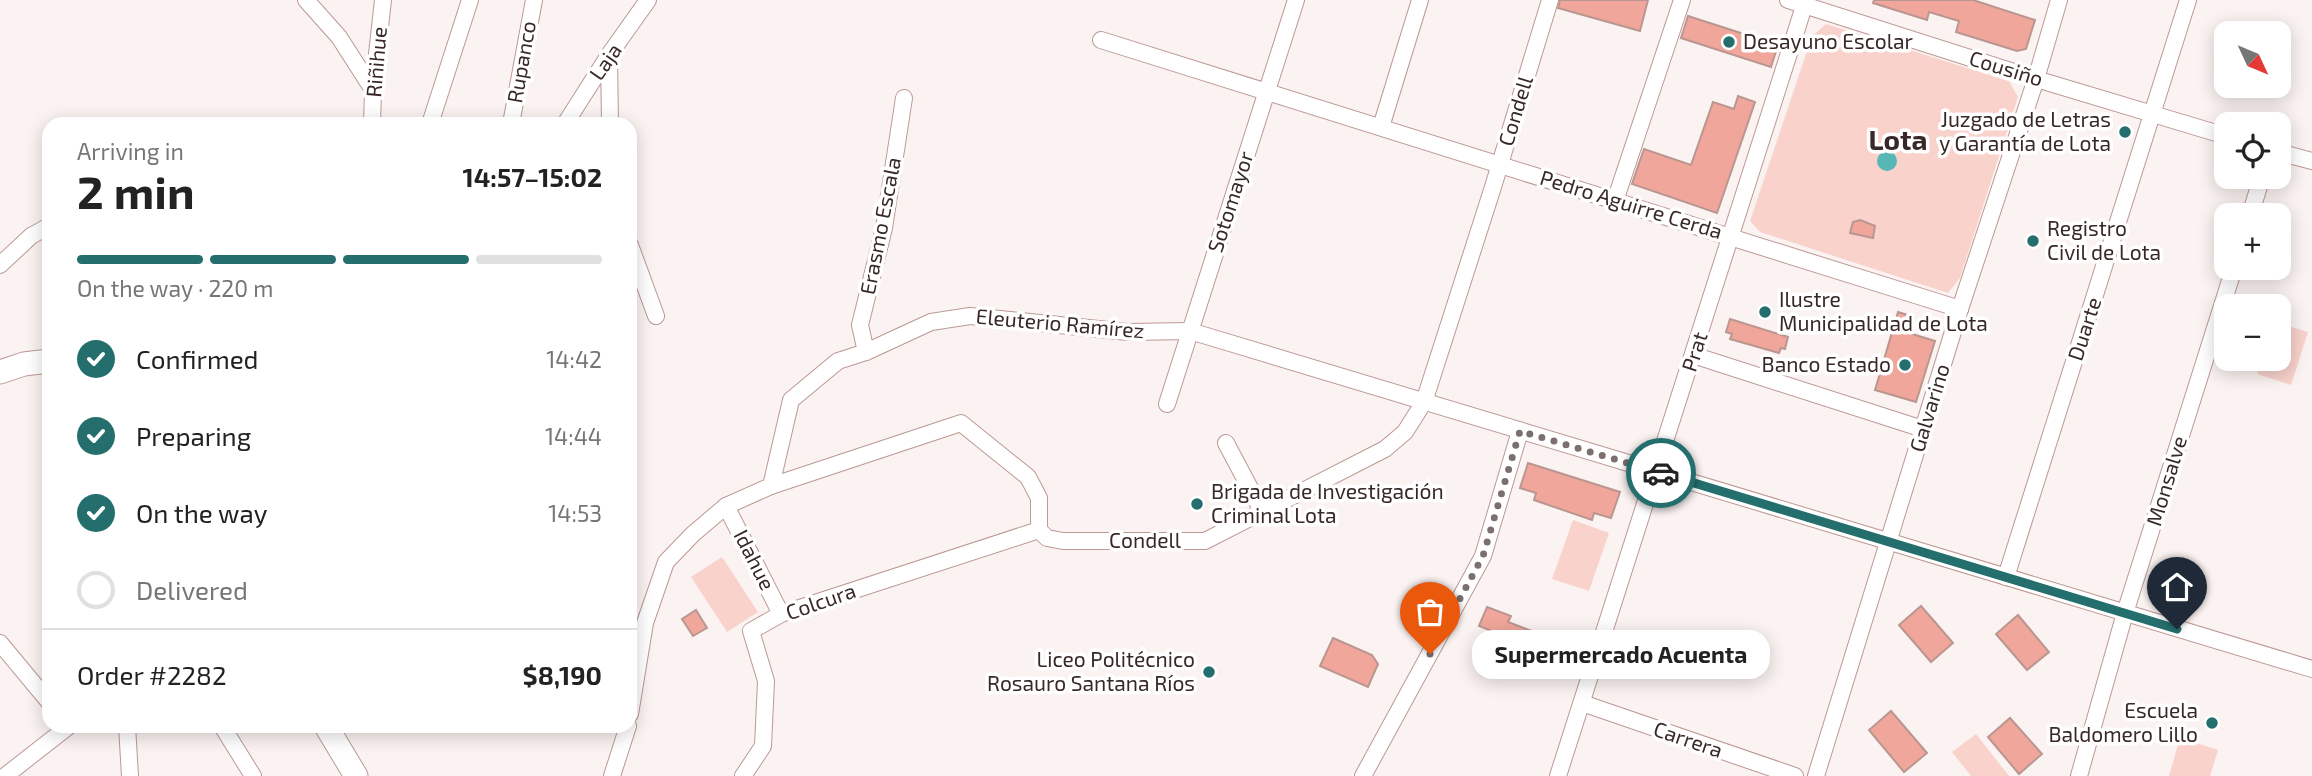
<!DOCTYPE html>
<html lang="en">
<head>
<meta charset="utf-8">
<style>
	:root { --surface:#fff; --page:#f2f2f2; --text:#222; --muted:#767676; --line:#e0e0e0; --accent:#246f6d }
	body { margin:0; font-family:"Exo 2",sans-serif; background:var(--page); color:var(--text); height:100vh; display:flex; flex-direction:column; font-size:26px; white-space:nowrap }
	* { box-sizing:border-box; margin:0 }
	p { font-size:23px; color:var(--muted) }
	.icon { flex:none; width:38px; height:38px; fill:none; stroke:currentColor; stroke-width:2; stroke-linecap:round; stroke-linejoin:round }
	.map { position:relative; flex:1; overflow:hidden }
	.sheet { position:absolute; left:42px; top:117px; width:595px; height:616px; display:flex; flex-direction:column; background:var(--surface); border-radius:21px; box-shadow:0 4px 18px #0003 }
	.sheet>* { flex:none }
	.needle { width:46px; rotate:134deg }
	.controls { position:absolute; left:2214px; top:21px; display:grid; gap:14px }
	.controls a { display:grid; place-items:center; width:77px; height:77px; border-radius:14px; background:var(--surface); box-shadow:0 4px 18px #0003; font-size:35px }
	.pin { position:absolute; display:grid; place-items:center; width:60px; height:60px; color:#fff; margin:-72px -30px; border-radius:50% 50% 50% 0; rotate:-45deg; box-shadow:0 0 7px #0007 }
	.pin .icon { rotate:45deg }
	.courier { position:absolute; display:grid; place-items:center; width:70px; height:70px; margin:-35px; border:5px solid #246f6d; border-radius:50%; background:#fff; color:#222; box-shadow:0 2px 9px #0007 }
	.bubble { position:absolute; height:49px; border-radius:21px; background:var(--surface); box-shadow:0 4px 18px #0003; font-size:23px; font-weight:700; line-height:49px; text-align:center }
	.overview em { font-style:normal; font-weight:700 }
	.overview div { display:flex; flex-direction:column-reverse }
	.overview { display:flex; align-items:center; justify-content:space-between; height:119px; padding:0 35px }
	h1 { font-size:46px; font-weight:700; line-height:52px }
	.bar { display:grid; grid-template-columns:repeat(4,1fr); gap:10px 7px; align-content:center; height:84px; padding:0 35px }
	.bar i { height:9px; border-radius:5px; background:var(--line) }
	.bar .current { background:var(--accent) }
	.bar p { grid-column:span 4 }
	.line { display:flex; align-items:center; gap:18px; padding:0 35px; border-top:2px solid var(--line) }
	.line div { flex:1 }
	ol { padding:0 35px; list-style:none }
	li { display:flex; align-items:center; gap:21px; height:77px }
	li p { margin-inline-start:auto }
	li .icon { padding:7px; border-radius:50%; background:var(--accent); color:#fff; stroke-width:4 }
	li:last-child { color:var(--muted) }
	li i { width:38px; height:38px; border:4px solid var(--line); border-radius:50% }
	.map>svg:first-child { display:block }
	.green { fill:#f9d2cc }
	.water { fill:#56b7b4 }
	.building { fill:#f1a69b; stroke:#ba9691; stroke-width:2 }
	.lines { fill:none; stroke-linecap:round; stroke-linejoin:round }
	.street-casing { stroke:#bc9893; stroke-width:18 }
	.primary-casing { stroke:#bc9893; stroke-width:25 }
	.street { stroke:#fff; stroke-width:16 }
	.primary { stroke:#fff; stroke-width:23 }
	.done { stroke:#7c706e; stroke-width:7; stroke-dasharray:0 12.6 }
	.route { stroke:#246f6d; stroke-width:9 }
	.poi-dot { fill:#246f6d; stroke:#fff; stroke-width:2.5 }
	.labels { text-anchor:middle; stroke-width:7; stroke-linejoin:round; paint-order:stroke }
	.poi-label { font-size:21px; fill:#382927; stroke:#fff; text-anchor:start }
	.street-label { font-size:21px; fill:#382927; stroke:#fff }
	.district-label { font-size:28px; font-weight:bold; fill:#382927; stroke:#fff }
</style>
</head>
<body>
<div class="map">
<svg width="2312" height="776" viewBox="0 0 2312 776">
	<rect width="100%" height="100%" fill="#fbf3f2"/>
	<g class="green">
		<polygon points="1826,24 2009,81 2018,97 1960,278 1948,293 1760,232 1750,221 1812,36"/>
		<polygon points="2279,323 2308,332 2291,385 2257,374 2262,359 2278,359"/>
		<polygon points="1573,520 1609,533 1589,591 1552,579"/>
		<polygon points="722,557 758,612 727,632 691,577"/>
		<polygon points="1976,734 2009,776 1971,776 1952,752"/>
		<polygon points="2180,738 2218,750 2210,776 2169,776"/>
	</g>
	<circle class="water" cx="1887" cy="161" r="10"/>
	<g class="building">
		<polygon points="1560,0 1648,0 1640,31 1558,8"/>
		<polygon points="1874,0 1973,0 2035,20 2026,49 2017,51 1956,32 1959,21 1929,12 1927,20 1873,3"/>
		<polygon points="1688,16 1778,45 1771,67 1681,38"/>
		<polygon points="1738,96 1755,102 1717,213 1632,184 1644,149 1691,165 1713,102 1734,109"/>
		<polygon points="1860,220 1875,226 1873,238 1850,233 1853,222"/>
		<polygon points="1898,312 1914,317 1909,333 1935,341 1916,402 1875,390"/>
		<polygon points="1730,319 1788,337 1785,349 1781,348 1779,353 1730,339 1732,334 1726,332"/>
		<polygon points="1528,463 1620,492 1611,518 1594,513 1592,520 1534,500 1536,493 1520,488"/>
		<polygon points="1921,606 1953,643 1931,662 1899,625"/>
		<polygon points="1487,607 1511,616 1508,622 1558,641 1551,660 1520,649 1522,643 1479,626"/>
		<polygon points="696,610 707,628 693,636 682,619"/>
		<polygon points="2018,615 2049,652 2027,670 1996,634"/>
		<polygon points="1333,638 1372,655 1378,664 1368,687 1320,666"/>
		<polygon points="1891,711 1927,753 1904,772 1869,730"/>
		<polygon points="2010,718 2042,754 2019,774 1988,737"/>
	</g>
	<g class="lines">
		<defs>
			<g id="street">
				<polyline points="306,0 339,37 373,90"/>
				<polyline points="1788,0 2036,79 2226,136"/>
				<polyline points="1101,40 1960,309"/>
				<polyline points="609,57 610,124"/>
				<polyline points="372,124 373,90 383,0"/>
				<polyline points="430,124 470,0"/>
				<polyline points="511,124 534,0"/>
				<polyline points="565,124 609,55 648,0"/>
				<polyline points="1381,127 1420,0"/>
				<polyline points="2278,152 2312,161"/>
				<polyline points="1615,201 1682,0"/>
				<polyline points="2250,215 2262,177"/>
				<polyline points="630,245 656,316"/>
				<polyline points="0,265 31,236 49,226"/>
				<polyline points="866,352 860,325 884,228 904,98"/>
				<polyline points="1693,355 1923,429"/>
				<polyline points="1167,404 1296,0"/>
				<polyline points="1226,443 1262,511"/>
				<polyline points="771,486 961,423 1028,477 1039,498 1039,530 1047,538 1063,541 1205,541 1385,449 1405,432 1424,402 1493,187 1550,0"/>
				<polyline points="726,506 781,614"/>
				<polyline points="2006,577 2188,0"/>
				<polyline points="0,643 49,702"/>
				<polyline points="1582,703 1795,776"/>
				<polyline points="630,714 645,623 666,562 693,534 726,506 771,486 791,400 838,361 866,352 931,322 970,316 1128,332 1190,331 2312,669"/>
				<polyline points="127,726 130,776"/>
				<polyline points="222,726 253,776"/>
				<polyline points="5,776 69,726"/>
				<polyline points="612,776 628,726"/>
				<polyline points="743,776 763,746 766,681 751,631 781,614 1039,530"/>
				<polyline points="1363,776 1483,556 1520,431"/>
				<polyline points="1558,776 1806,0"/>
				<polyline points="1816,776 1960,309 2036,79 2059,0"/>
				<polyline points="2079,776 2125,613 2234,268"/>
			</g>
			<g id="primary">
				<polyline points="0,372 24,364 49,361"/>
				<polyline points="326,726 356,776"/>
			</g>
		</defs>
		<use href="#street" class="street-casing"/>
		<use href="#primary" class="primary-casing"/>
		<use href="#street" class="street"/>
		<use href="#primary" class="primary"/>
	</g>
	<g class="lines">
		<polyline class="done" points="1430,654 1483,556 1520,431 1661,473"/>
		<polyline class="route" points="1661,473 2177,629"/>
	</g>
	<g class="poi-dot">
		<circle cx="1729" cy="42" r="7"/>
		<circle cx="2125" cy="132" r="7"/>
		<circle cx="2033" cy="241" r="7"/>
		<circle cx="1765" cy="312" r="7"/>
		<circle cx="1905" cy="365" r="7"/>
		<circle cx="1197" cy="504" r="7"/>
		<circle cx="1209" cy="672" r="7"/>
		<circle cx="2212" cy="723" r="7"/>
	</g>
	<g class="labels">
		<g class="poi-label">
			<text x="1743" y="49">Desayuno Escolar</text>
			<text x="2111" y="127" text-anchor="end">Juzgado de Letras<tspan x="2111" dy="24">y Garantía de Lota</tspan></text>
			<text x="2047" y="236">Registro<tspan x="2047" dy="24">Civil de Lota</tspan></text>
			<text x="1779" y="307">Ilustre<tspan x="1779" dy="24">Municipalidad de Lota</tspan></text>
			<text x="1891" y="372" text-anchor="end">Banco Estado</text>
			<text x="1211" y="499">Brigada de Investigación<tspan x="1211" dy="24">Criminal Lota</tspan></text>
			<text x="1195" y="667" text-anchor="end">Liceo Politécnico<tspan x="1195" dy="24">Rosauro Santana Ríos</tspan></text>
			<text x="2198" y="718" text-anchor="end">Escuela<tspan x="2198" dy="24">Baldomero Lillo</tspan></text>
		</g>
		<g class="street-label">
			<text transform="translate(377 62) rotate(-85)" y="7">Riñihue</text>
			<text transform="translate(522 62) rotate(-80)" y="7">Rupanco</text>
			<text transform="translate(606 62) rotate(-55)" y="7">Laja</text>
			<text transform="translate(2006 69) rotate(17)" y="7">Cousiño</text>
			<text transform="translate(1516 111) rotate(-73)" y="7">Condell</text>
			<text transform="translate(1231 202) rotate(-72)" y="7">Sotomayor</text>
			<text transform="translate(1631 205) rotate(17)" y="7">Pedro Aguirre Cerda</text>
			<text transform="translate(881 226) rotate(-79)" y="7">Erasmo Escala</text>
			<text transform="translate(1060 324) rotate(5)" y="7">Eleuterio Ramírez</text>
			<text transform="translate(2085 329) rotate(-72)" y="7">Duarte</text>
			<text transform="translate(1695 352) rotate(-72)" y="7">Prat</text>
			<text transform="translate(1930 408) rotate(-73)" y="7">Galvarino</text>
			<text transform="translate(2167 481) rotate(-73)" y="7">Monsalve</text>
			<text x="1145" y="548">Condell</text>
			<text transform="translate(754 560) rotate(63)" y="7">Idahue</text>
			<text transform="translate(821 602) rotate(-19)" y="7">Colcura</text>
			<text transform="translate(1688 740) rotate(19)" y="7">Carrera</text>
		</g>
		<g class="district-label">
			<text x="1898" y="150">Lota</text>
		</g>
	</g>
</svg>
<div class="controls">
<a><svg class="needle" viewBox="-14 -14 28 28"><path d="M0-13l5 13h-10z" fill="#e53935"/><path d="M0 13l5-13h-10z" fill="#767676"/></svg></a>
<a><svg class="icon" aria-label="locate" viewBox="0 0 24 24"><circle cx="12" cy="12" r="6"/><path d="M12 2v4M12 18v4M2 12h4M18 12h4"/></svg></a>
<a>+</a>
<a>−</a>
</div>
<div class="pin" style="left:1430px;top:654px;background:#ea580c"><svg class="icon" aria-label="bag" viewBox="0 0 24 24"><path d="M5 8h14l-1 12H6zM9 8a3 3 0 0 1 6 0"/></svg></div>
<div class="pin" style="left:2177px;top:629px;background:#1f2937"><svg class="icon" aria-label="home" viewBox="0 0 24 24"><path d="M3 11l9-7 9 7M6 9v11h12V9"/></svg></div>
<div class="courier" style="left:1661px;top:473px"><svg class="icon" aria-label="car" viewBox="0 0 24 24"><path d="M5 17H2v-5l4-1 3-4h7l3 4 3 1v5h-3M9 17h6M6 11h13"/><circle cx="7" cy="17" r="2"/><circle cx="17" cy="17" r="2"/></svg></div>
<div class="bubble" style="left:1472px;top:630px;width:298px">Supermercado Acuenta</div>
<section class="sheet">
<div class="overview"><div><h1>2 min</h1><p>Arriving in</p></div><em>14:57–15:02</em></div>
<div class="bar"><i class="current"></i><i class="current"></i><i class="current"></i><i></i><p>On the way · 220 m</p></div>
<ol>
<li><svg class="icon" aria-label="check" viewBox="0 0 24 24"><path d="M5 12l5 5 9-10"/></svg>Confirmed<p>14:42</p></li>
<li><svg class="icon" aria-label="check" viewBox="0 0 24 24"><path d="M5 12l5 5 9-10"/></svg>Preparing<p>14:44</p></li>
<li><svg class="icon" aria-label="check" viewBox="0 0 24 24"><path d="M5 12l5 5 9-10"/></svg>On the way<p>14:53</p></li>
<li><i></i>Delivered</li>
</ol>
<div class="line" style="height:91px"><div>Order #2282</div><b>$8,190</b></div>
</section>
</div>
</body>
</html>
